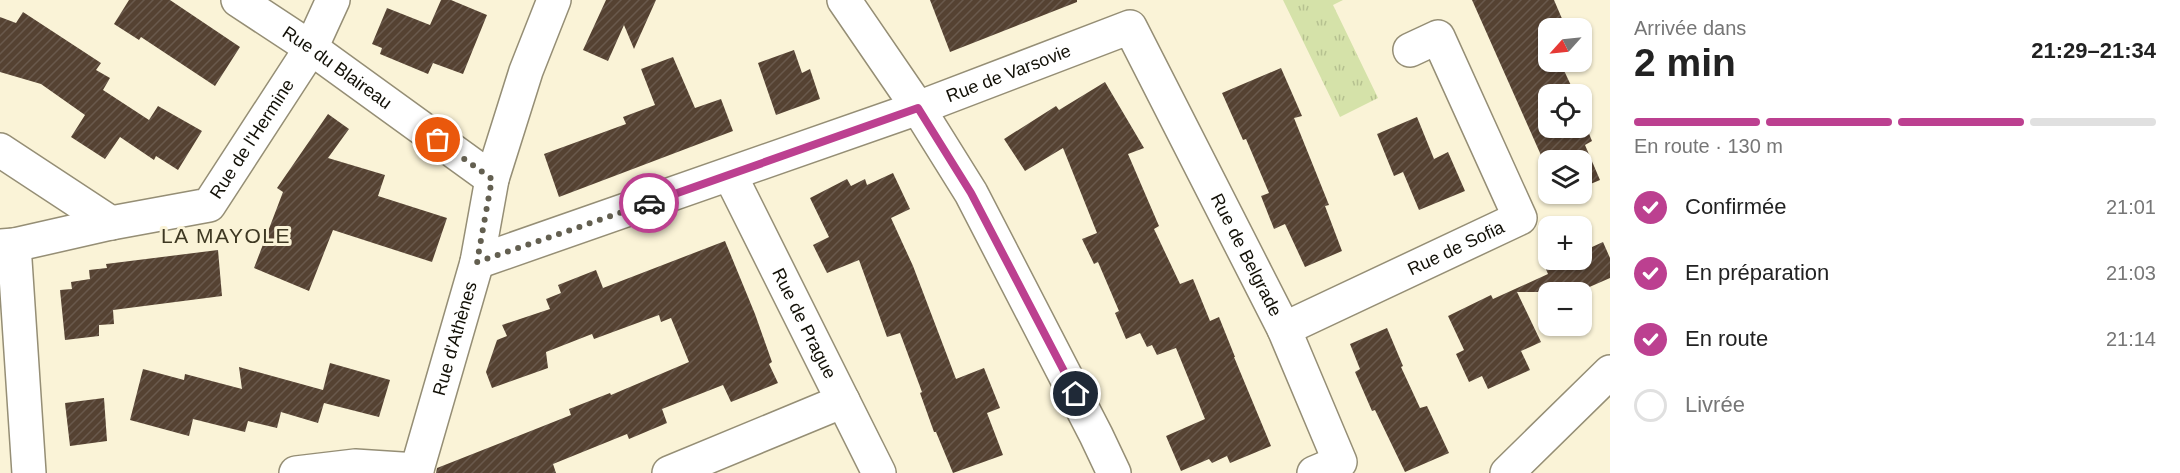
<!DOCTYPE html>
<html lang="fr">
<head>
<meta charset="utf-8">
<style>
	:root { --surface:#fff; --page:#f6f6f6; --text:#222; --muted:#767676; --line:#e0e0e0; --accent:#bc4090 }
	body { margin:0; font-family:Arial,sans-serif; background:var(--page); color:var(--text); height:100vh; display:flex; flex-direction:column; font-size:22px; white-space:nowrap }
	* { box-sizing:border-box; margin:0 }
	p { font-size:20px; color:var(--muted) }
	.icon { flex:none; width:33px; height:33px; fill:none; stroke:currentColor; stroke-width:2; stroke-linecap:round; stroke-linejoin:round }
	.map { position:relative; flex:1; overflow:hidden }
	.drawer { display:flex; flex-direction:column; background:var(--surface); width:570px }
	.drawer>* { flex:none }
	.needle { width:39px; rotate:243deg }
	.controls { position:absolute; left:1538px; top:18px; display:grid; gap:12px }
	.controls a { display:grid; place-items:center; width:54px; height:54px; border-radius:12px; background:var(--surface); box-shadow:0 2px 4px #0004; font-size:30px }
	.pin { position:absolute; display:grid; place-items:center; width:51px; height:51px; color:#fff; margin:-26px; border:3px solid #fff; border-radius:50%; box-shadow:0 2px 6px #0007 }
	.courier { position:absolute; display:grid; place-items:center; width:60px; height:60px; margin:-30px; border:4px solid #bc4090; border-radius:50%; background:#fff; color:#222; box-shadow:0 2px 8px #0007 }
	.headline em { font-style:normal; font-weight:700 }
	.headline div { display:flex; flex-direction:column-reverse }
	.headline { display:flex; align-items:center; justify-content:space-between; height:102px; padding:0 24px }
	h1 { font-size:39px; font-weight:700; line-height:45px }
	.bar { display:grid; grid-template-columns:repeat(4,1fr); gap:9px 6px; align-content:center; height:72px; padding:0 24px }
	.bar i { height:8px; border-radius:4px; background:var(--line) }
	.bar .active { background:var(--accent) }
	.bar p { grid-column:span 4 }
	ol { padding:0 24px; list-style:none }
	li { display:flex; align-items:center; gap:18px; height:66px }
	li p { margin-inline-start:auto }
	li .icon { padding:6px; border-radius:50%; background:var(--accent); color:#fff; stroke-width:4 }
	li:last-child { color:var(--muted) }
	li i { width:33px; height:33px; border:3px solid var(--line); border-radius:50% }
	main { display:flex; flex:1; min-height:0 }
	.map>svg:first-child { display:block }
	.park { fill:url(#park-tufts) }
	.building { fill:url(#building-hatch) }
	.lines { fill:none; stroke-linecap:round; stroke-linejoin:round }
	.minor-casing { stroke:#958e75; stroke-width:36 }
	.major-casing { stroke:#958e75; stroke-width:36 }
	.minor { stroke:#fff; stroke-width:33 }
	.major { stroke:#fff; stroke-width:33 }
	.done { stroke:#635f50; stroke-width:6; stroke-dasharray:0 10.8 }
	.route { stroke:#bc4090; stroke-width:8 }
	.labels { text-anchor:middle; stroke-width:6; stroke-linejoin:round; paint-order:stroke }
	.street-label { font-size:18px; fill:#121007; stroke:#faf3d7 }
	.quarter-label { font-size:21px; letter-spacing:1.5px; fill:#3e3822; stroke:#faf3d7 }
</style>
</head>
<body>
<main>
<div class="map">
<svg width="1610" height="473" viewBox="0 0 1610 473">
	<defs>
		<pattern id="park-tufts" width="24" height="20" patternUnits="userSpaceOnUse" patternTransform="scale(1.5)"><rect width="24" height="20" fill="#d5e2a9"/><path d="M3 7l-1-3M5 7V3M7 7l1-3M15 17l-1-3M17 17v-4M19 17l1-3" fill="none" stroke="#b6c190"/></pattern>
		<pattern id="building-hatch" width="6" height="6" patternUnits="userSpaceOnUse" patternTransform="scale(1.5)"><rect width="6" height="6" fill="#554232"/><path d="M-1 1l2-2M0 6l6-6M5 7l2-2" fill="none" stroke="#69594c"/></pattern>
	</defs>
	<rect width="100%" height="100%" fill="#faf3d7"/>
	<polygon class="park" points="1283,0 1343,0 1333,5 1378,98 1340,117"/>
	<g class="building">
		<polygon points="129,0 170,0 240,47 215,86 141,37 139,40 114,24"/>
		<polygon points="441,0 451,0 487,15 463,74 433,63 428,74 380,54 382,48 372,44 387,8 430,25"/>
		<polygon points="606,0 656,0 634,49 624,25 608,61 583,50"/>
		<polygon points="930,0 1077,0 1077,2 950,52"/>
		<polygon points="1472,0 1554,0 1566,28 1545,28 1548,36 1548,62 1560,62 1575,94 1548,94 1548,128 1581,128 1581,107 1589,125 1586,126 1592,141 1585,145 1600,180 1581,188 1581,160 1548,160 1548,171"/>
		<polygon points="23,12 101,63 96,70 110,78 103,90 149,120 158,106 202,131 178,170 156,156 154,160 120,137 105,159 71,137 85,115 41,84 0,72 0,17 16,23"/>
		<polygon points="794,50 802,73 810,69 820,99 776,115 758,63"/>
		<polygon points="673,57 695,108 721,99 733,131 559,197 544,154 626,124 623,117 655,105 641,69"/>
		<polygon points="1281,68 1302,116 1294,118 1329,205 1325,206 1342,251 1305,267 1285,224 1274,229 1261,196 1269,193 1246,139 1243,140 1222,93"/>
		<polygon points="1105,82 1144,148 1128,154 1159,226 1154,229 1180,284 1193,279 1210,321 1219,317 1235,357 1234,357 1271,446 1230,463 1227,456 1212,463 1209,459 1181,471 1166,436 1205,419 1176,348 1157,355 1152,345 1147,347 1140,333 1126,339 1115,313 1119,311 1098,262 1094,264 1082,239 1097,233 1063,148 1025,171 1004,139 1056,106 1059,110"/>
		<polygon points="328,114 349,129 328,158 385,175 378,196 447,218 432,262 333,230 309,291 254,268 283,192 277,188"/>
		<polygon points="1417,117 1434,159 1448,152 1465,191 1419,210 1403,172 1394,176 1377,134"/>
		<polygon points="893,173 910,209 891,218 913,266 956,379 984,368 1000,408 987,413 1003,455 953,473 936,432 934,432 920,393 922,392 900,333 887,337 859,260 827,273 813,245 829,237 810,198 847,179 851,186 865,179 867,185"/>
		<polygon points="725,241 755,314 772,362 769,364 778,383 731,402 723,385 662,409 667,423 629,439 627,434 553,464 556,473 436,473 437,468 571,415 569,409 610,393 611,395 689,362 671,318 661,322 659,315 594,339 592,334 546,352 548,368 492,388 486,372 497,340 507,336 502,325 550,309 546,299 561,293 558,285 596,270 603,288"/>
		<polygon points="1603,242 1610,258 1610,278 1578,292 1517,292 1541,342 1521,351 1530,370 1488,389 1482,376 1469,382 1456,354 1464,350 1448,316 1491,295 1493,299 1548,274 1545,267 1563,260 1581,260 1581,252"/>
		<polygon points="218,250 222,296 113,310 114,324 99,325 99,336 65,340 60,290 72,289 71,282 90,279 89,270 107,268 106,264"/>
		<polygon points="1387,328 1403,366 1401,367 1420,408 1427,406 1449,453 1405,472 1375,410 1372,411 1355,372 1360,369 1350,344"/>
		<polygon points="330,363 390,380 379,417 324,403 318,423 281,412 277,428 248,421 245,432 193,419 189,436 130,420 143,369 184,380 185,374 242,389 239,367 323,390"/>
		<polygon points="104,398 107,441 70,446 65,403"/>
	</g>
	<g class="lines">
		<defs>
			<g id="minor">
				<path id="s1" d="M238,0L311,48L492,179"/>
				<polyline points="0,150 111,223"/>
				<path id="s2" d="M730,175L879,473"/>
				<polyline points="14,245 29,473"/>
				<path id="s3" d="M0,246L14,245L111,223L209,205L311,48L333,0"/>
				<path id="s4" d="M477,262L918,108L1130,27L1284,329L1340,462L1314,473"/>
				<path id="s5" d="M1284,329L1520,218L1438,37L1410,50"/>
				<polyline points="296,473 355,466 417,470"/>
				<path id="s6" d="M416,473L477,262L492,179L526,71L554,0"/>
				<polyline points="669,473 843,401"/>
				<polyline points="1507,473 1610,372"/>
			</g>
			<polyline id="major" points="844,0 918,108 971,193 1096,435 1114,473"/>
		</defs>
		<use href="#minor" class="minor-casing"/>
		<use href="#major" class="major-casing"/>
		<use href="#minor" class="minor"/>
		<use href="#major" class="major"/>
	</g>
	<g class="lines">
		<polyline class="done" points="438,140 492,179 477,262 649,203"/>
		<polyline class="route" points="649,203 918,108 971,193 1076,394"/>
	</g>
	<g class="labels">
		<g class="street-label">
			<text dy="6" stroke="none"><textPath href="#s1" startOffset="120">Rue du Blaireau</textPath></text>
			<text dy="6" stroke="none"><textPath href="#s4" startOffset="564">Rue de Varsovie</textPath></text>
			<text dy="6" stroke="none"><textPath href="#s3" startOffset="292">Rue de l'Hermine</textPath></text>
			<text dy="6" stroke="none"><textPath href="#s5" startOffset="190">Rue de Sofia</textPath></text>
			<text dy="6" stroke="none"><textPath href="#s4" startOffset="950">Rue de Belgrade</textPath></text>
			<text dy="6" stroke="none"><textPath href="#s2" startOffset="166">Rue de Prague</textPath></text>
			<text dy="6" stroke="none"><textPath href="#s6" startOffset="140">Rue d'Athènes</textPath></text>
		</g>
		<g class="quarter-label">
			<text x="226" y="243">LA MAYOLE</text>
		</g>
	</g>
</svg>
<div class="controls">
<a><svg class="needle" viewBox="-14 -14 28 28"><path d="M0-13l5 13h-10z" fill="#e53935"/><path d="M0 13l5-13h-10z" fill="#767676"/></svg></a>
<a><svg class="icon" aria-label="locate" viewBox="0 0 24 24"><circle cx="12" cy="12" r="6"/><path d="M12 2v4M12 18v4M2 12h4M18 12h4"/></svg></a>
<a><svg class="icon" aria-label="layers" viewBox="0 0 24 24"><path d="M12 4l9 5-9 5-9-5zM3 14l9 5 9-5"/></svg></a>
<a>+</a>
<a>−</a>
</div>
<div class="pin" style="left:438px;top:140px;background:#ea580c"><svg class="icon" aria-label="bag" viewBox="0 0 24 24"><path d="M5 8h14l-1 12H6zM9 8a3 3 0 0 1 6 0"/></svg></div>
<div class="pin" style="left:1076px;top:394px;background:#1f2937"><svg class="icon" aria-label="home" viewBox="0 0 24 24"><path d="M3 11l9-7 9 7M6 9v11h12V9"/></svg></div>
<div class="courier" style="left:649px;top:203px"><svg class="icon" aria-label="car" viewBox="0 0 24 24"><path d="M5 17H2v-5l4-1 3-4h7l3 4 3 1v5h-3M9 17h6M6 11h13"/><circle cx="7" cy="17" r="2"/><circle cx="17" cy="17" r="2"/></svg></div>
</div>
<section class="drawer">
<div class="headline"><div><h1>2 min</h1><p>Arrivée dans</p></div><em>21:29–21:34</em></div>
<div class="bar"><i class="active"></i><i class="active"></i><i class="active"></i><i></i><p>En route · 130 m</p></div>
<ol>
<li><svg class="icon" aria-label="check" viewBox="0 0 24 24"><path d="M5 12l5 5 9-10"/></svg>Confirmée<p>21:01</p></li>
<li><svg class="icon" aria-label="check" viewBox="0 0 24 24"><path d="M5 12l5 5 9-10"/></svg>En préparation<p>21:03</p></li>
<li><svg class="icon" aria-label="check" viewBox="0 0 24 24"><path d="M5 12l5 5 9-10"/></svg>En route<p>21:14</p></li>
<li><i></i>Livrée</li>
</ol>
</section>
</main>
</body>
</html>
